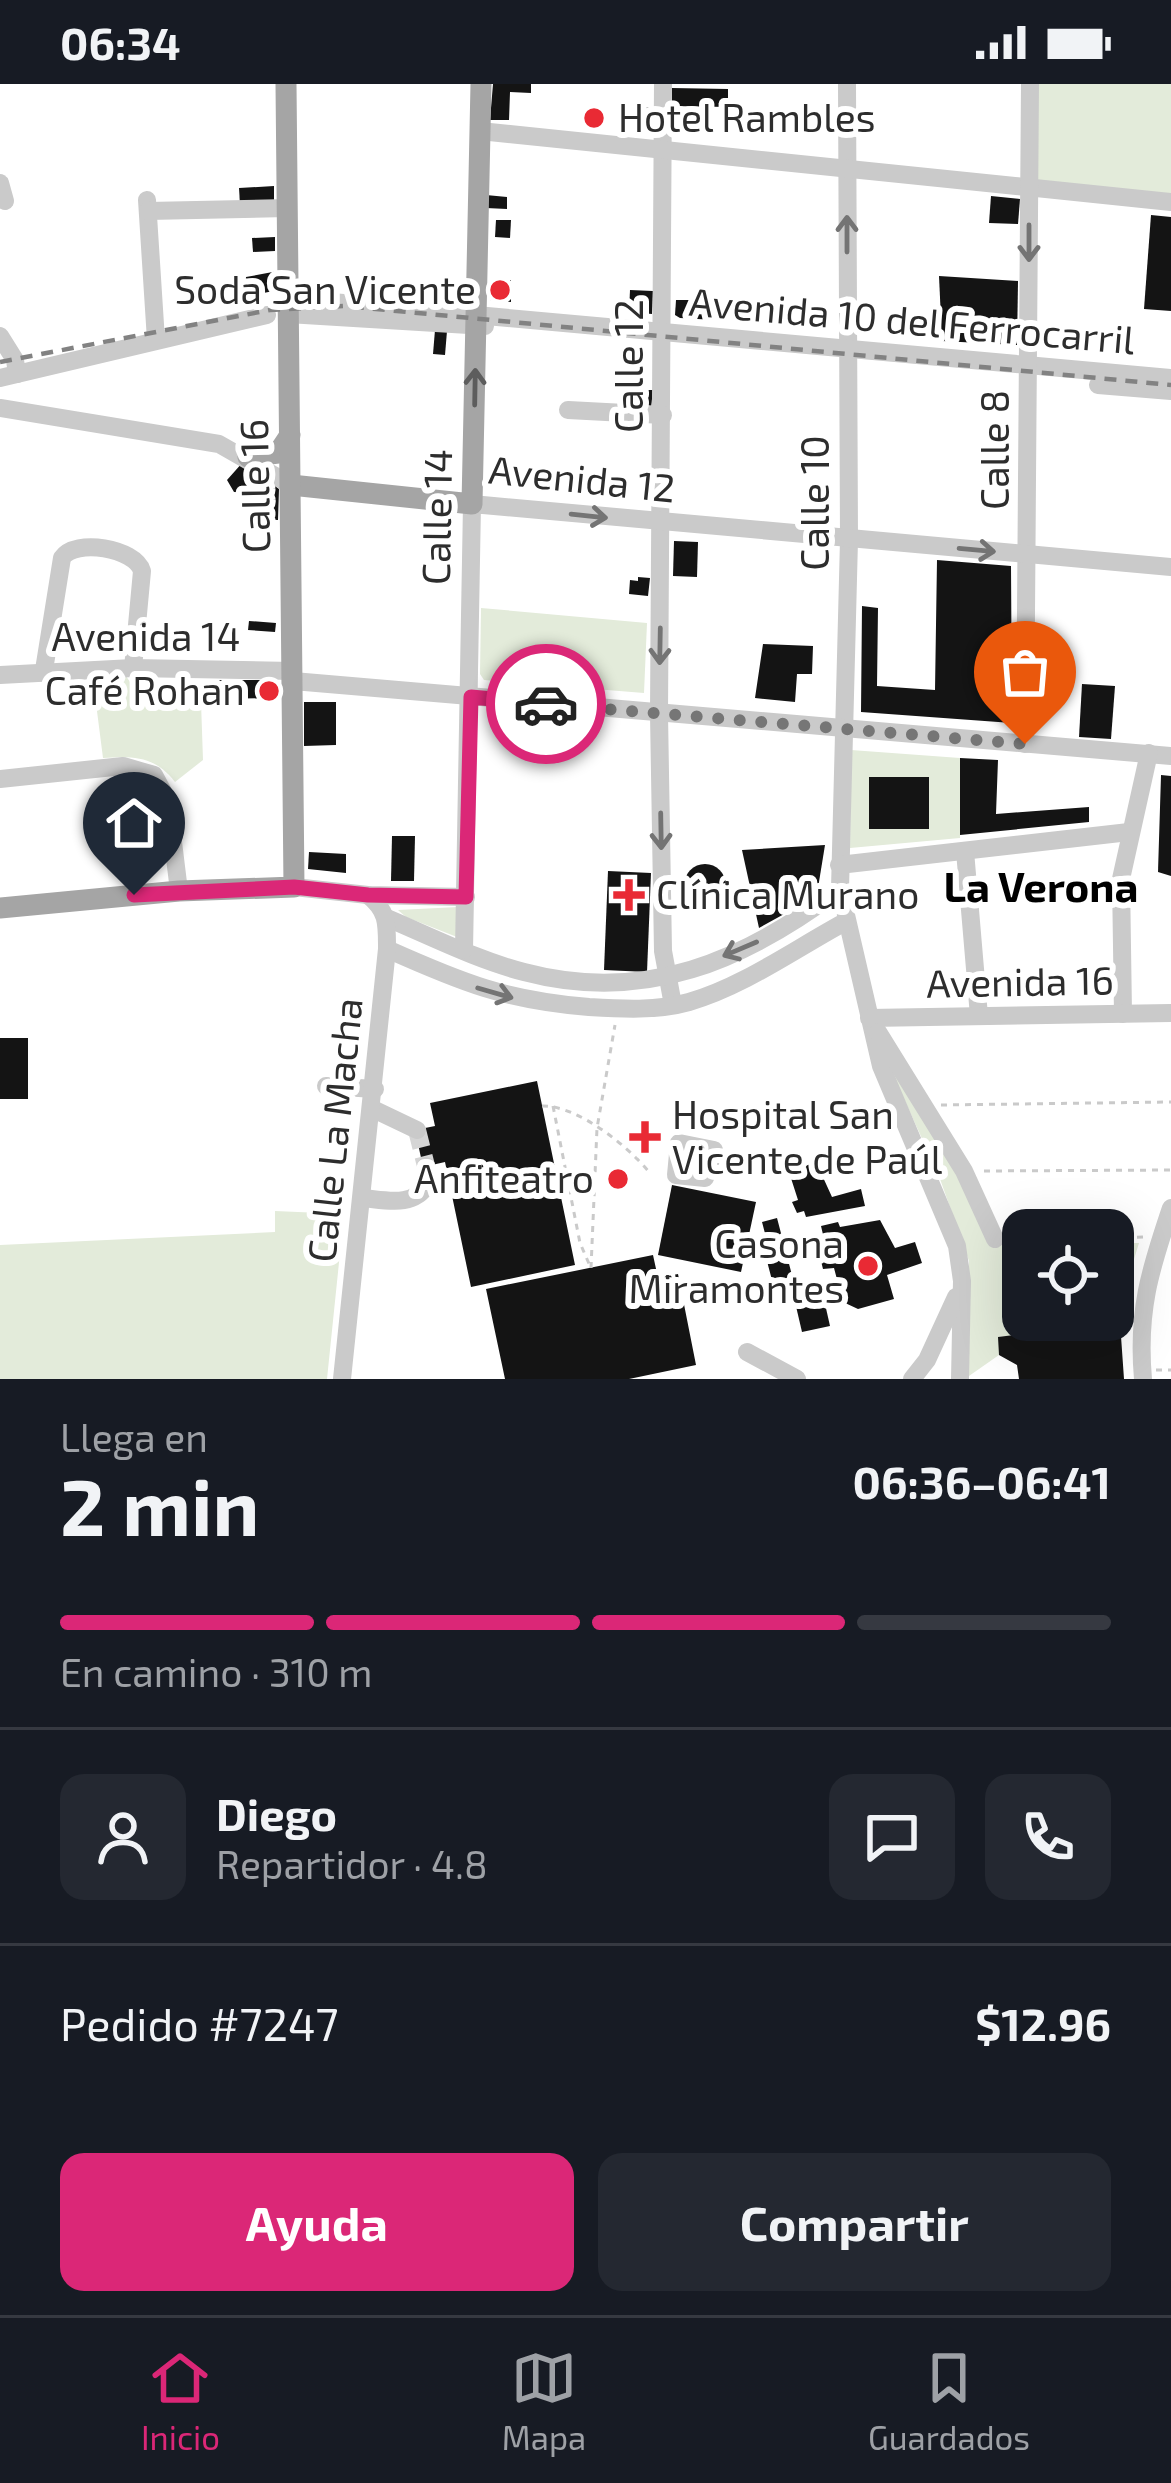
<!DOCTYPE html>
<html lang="es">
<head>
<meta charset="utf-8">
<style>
	:root { --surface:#171b24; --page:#242831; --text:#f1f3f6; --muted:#9ea1a6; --line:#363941; --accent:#db2777 }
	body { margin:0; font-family:"Exo 2",sans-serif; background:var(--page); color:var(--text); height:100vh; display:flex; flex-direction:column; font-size:45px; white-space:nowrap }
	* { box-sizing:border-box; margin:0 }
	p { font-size:39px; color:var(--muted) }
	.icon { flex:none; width:66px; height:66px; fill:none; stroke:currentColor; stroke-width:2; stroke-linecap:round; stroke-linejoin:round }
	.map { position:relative; height:1295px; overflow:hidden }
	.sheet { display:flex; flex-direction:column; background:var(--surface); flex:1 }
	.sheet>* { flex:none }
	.buttons { position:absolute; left:1002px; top:1125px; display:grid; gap:24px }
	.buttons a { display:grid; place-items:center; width:132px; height:132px; border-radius:24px; background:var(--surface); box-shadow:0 12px 48px #0002; font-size:60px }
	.pin { position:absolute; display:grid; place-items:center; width:102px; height:102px; color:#fff; margin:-123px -51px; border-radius:50% 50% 50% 0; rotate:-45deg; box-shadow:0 0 12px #0007 }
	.pin .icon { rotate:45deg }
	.courier { position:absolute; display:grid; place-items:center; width:120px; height:120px; margin:-60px; border:9px solid #db2777; border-radius:50%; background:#fff; color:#222; box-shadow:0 3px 15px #0007 }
	.summary em { font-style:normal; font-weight:700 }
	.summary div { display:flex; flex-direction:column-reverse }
	.summary { display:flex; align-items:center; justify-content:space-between; height:204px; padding:0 60px }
	h1 { font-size:78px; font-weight:700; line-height:90px }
	.bar { display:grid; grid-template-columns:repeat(4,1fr); gap:18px 12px; align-content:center; height:144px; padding:0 60px }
	.bar i { height:15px; border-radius:9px; background:var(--line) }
	.bar .on { background:var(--accent) }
	.bar p { grid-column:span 4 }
	.line { display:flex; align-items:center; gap:30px; padding:0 60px; border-top:3px solid var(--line) }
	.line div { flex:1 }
	.round { display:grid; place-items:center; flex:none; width:126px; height:126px; border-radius:24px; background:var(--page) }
	.cta { display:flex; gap:24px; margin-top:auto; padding:24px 60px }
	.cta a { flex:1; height:138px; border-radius:24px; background:var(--accent); color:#fff; font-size:48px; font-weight:700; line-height:138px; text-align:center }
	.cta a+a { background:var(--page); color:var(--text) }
	.status { display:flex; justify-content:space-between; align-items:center; height:84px; padding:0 60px; background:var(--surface); direction:ltr }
	.status svg { height:33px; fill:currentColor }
	.menu { display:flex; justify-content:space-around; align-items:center; height:168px; border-top:3px solid var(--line); background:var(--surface); font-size:33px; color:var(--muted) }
	.menu a { display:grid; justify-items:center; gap:6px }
	.menu .on { color:var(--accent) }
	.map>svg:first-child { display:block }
	.green { fill:#e3ebda; fill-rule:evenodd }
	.building { fill:#141414 }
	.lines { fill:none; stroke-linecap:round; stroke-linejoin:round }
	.minor-tunnel { stroke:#d5d5d5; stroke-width:18; stroke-dasharray:18 9; stroke-linecap:butt }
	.path { stroke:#cacaca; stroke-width:3; stroke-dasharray:6 6; stroke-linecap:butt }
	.minor { stroke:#cacaca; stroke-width:18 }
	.major { stroke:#a5a5a5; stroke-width:21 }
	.rail { stroke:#828282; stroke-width:4.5; stroke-dasharray:12 9; stroke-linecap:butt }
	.oneway { stroke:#747474 }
	.oneway2 { stroke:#5d5d5d }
	.done { stroke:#767676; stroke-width:12; stroke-dasharray:0 21.6 }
	.route { stroke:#db2777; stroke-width:15 }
	.poi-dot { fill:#e92a34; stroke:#fff; stroke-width:4.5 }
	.labels { text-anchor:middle; stroke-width:12; stroke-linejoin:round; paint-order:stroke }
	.poi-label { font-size:39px; fill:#2d2d2d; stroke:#fff; text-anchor:end }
	.street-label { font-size:39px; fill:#2d2d2d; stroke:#fff }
	.neighbourhood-label { font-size:42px; font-weight:bold; fill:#000; stroke:#fff }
</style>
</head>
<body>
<div class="status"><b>06:34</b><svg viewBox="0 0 49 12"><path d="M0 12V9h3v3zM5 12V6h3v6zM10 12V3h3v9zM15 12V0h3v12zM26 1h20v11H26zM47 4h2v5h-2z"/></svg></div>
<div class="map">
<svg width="1171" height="1295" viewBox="0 0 1171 1295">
	<rect width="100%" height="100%" fill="#fff"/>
	<g class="green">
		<polygon points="1037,0 1171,0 1171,110 1036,98"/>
		<polygon points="481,524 647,539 644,609 484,596 480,590"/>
		<path d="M126,592L134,604L201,618L203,676L175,698C155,672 134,672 103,674L93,596Z"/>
		<path d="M851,666L960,674V754L850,764ZM928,693L929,745H869L870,693Z"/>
		<polygon points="458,823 457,853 406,833 398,826"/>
		<polygon points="880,962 902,990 994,1158 1023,1158 1023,1236 1113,1236 1113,1159 1139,1159 1126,1201 1120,1238 999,1253 999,1271 969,1292 969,1177 939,1092"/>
		<polygon points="275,1127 344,1130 327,1295 0,1295 0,1161 275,1148"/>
	</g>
	<g class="building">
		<polygon points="493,0 531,0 531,9 510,8 509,36 490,36"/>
		<polygon points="672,4 728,5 728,23 672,22"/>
		<polygon points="655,23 655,43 652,47 637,45 637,24"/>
		<polygon points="274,102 274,119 240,121 239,104"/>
		<polygon points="486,111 507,113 507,125 486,124"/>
		<polygon points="991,112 1020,115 1018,140 989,139"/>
		<polygon points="1151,131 1171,133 1171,227 1144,225"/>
		<polygon points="496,136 511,136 510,154 495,153"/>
		<polygon points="275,153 275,167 253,168 252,154"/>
		<polygon points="278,187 278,206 245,213 246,193"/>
		<polygon points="939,192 1018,197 1017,261 942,257"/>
		<polygon points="490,196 511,196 511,218 490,216"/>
		<polygon points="630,206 653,207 652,230 629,228"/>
		<polygon points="676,216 719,216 715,236 680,234 675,231"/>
		<polygon points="435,246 447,247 445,271 433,270"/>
		<polygon points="632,306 653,306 651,324 632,324"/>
		<polygon points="243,378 279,405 278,436 258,435 259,409 234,408 227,396"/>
		<polygon points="674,457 698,458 697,493 673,492"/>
		<polygon points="937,476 1011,482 1012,639 861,628 862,522 878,524 877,602 935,606"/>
		<polygon points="638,493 650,494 648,512 629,510 630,496 638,497"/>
		<polygon points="249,537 276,539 275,548 248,546"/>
		<polygon points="763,560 813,562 812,590 797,590 795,618 755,614"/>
		<polygon points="218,596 276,596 277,614 218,615"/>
		<polygon points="1082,600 1115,602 1111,655 1079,653"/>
		<polygon points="304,618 336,618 336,661 304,662"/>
		<polygon points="960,674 998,676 996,730 1089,723 1089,738 960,751"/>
		<polygon points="1161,691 1171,692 1171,792 1158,788"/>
		<rect x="869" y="693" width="60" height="52"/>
		<polygon points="392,752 415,752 414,797 391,797"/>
		<polygon points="825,761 818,804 795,824 759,844 742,766"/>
		<polygon points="309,768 346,770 346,789 308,785"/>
		<circle cx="705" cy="801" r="21"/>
		<polygon points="608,787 651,789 647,888 604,886"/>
		<rect x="0" y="954" width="28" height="61"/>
		<polygon points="537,997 575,1181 471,1203 445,1078 423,1083 415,1046 435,1042 430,1019"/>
		<polygon points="816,1078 832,1113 861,1105 865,1122 806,1133 804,1127 797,1129 792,1118 798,1116 789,1088"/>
		<polygon points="672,1101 756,1118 741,1188 658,1171"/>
		<polygon points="777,1134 793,1195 773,1200 762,1158 767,1157 762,1138"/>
		<polygon points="880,1136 895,1164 915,1158 922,1179 887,1191 894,1215 858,1225 843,1218 834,1184 823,1185 817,1161 825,1159 821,1142 838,1138 840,1143"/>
		<polygon points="653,1171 658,1194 678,1190 696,1281 629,1295 505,1295 486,1205"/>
		<polygon points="823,1211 830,1242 802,1248 795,1218"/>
		<polygon points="1120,1238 1124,1295 1019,1295 1017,1281 999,1271 998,1253"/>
	</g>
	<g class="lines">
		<polyline class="minor-tunnel" points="417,1046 426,1082"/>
		<g class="path">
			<polyline points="941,1021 1171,1018"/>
			<path d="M542,1022C577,1021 628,1062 649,1088"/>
			<polyline points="553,1022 580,1159 590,1182"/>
			<polyline points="984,1087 1171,1086"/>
			<polyline points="1113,1154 1145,1153"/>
			<polyline points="591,1184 597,1044 615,941"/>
			<polyline points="1156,1286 1171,1286"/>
		</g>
		<g class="minor">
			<polyline points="663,0 659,630 663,867 673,921"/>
			<polyline points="847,0 849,456 840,805 881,982 957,1162 962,1197 960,1295"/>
			<polyline points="480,47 1171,118"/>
			<polyline points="0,99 5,117"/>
			<polyline points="147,116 156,256"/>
			<polyline points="148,127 287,124"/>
			<polyline points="288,214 1171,294"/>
			<polyline points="288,230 485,242"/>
			<polyline points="0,252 15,276 17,290"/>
			<polyline points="0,294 267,231"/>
			<polyline points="1098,301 1171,307"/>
			<polyline points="0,324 219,360 291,401"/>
			<polyline points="568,326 663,331"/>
			<path d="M44,586L62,474C75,454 135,464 142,487L133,584"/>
			<polyline points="0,591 133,584 293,587"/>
			<polyline points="293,597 1171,672"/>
			<polyline points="1025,660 1030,0"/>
			<polyline points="0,695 123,682 154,691 168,717 179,807"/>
			<polyline points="965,767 979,932"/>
			<polyline points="839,781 1129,748"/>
			<polyline points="294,803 368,811 466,813"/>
			<path d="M387,834C432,853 477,876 524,888C645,920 744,877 840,805"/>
			<path d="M387,865C463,899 505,916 589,923C622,925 657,927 689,918C744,902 795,865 845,838"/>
			<polyline points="464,866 472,420 1171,483"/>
			<polyline points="1123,930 1121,795 1149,669"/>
			<polyline points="869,934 1171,929"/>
			<polyline points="878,948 964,1087 995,1155"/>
			<polyline points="326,1002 375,1005"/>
			<polyline points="373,1025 417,1046"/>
			<polygon points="679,1059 714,1066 705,1094 676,1091"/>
			<path d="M362,1114C386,1116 413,1124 428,1100L426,1082"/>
			<polyline points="747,1268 797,1295"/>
			<path d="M342,1295L387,865C387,840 388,827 368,811"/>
			<polyline points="912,1295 927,1276 956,1213"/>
			<path d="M1143,1295C1137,1227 1150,1186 1171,1124"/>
		</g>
		<g class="major">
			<polyline points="248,373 278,369 290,351"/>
			<polyline points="291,401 472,420 481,0"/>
			<polyline points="0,824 179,807 294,803 286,0"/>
		</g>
		<polyline class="rail" points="0,278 270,226 345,222 1171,301"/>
	</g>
	<defs><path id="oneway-shaft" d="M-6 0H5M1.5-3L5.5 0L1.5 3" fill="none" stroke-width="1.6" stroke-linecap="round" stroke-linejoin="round" transform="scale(3)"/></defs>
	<g class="oneway">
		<use href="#oneway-shaft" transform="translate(847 150) rotate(-90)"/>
		<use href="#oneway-shaft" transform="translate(1029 159) rotate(90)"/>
		<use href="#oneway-shaft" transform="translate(589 432) rotate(6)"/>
		<use href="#oneway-shaft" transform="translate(977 466) rotate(5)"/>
		<use href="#oneway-shaft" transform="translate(660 562) rotate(91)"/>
		<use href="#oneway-shaft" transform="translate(661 747) rotate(89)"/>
		<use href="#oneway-shaft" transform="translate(740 865) rotate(157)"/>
		<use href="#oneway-shaft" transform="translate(495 909) rotate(16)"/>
	</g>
	<use class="oneway2" href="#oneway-shaft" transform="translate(475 303) rotate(-89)"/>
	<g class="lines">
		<polyline class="done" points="546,620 1025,660"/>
		<polyline class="route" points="134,811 294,803 368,811 466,813 471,613 546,620"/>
	</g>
	<g class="poi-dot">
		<circle cx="594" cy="34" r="12"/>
		<circle cx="500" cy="206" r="12"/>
		<circle cx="269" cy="607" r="12"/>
		<path d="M623 793h12v12h12v12h-12v12h-12v-12h-12v-12h12z"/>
		<path d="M639 1035h12v12h12v12h-12v12h-12v-12h-12v-12h12z"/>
		<circle cx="618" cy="1095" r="12"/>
		<circle cx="868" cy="1182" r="12"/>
	</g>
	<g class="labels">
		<g class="poi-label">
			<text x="618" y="48" text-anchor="start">Hotel Rambles</text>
			<text x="476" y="220">Soda San Vicente</text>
			<text x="245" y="621">Café Rohan</text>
			<text x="656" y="825" text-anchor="start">Clínica Murano</text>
			<text x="672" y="1045" text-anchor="start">Hospital San<tspan x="672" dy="45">Vicente de Paúl</tspan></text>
			<text x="594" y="1109">Anfiteatro</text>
			<text x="844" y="1174">Casona<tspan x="844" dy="45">Miramontes</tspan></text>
		</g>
		<g class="street-label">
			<text transform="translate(912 237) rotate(5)" y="14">Avenida 10 del Ferrocarril</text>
			<text transform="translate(629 282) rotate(-90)" y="14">Calle 12</text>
			<text transform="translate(995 366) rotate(-90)" y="14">Calle 8</text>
			<text transform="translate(582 395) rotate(6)" y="14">Avenida 12</text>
			<text transform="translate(255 402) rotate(-91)" y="14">Calle 16</text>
			<text transform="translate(815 419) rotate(-90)" y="14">Calle 10</text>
			<text transform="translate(437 433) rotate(-89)" y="14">Calle 14</text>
			<text x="146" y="567">Avenida 14</text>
			<text transform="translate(1020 898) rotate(-1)" y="14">Avenida 16</text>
			<text transform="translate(335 1046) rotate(-84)" y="14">Calle La Macha</text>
		</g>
		<g class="neighbourhood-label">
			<text x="1041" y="818">La Verona</text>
		</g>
	</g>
</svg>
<div class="buttons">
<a><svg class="icon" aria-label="locate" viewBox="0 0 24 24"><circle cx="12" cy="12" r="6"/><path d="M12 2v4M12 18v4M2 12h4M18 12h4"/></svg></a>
</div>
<div class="pin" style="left:1025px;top:660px;background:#ea580c"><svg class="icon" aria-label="bag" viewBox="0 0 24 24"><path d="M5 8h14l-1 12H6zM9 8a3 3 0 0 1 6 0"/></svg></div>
<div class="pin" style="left:134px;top:811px;background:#1f2937"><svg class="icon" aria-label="home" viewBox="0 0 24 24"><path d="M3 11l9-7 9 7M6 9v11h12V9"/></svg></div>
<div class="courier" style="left:546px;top:620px"><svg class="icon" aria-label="car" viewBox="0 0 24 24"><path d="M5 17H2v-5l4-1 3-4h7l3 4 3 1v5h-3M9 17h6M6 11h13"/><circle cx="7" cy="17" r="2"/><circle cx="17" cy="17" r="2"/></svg></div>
</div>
<section class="sheet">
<div class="summary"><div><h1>2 min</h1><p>Llega en</p></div><em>06:36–06:41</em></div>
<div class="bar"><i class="on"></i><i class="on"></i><i class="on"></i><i></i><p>En camino · 310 m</p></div>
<div class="line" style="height:216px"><a class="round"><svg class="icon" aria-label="person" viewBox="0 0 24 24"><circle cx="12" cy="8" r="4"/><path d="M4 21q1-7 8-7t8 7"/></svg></a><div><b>Diego</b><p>Repartidor · 4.8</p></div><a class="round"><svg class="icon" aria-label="chat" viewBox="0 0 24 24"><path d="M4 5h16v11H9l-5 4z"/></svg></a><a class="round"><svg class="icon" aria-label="phone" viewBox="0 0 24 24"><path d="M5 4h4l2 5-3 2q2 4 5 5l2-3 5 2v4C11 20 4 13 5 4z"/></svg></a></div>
<div class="line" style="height:156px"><div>Pedido #7247</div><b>$12.96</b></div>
<div class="cta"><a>Ayuda</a><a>Compartir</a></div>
</section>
<nav class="menu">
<a class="on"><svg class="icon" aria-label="home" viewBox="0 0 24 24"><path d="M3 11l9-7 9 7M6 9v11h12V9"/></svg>Inicio</a>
<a><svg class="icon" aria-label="map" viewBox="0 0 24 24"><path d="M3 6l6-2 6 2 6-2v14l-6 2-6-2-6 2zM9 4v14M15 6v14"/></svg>Mapa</a>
<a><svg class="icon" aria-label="saved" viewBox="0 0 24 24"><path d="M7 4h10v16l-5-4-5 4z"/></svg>Guardados</a>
</nav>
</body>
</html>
